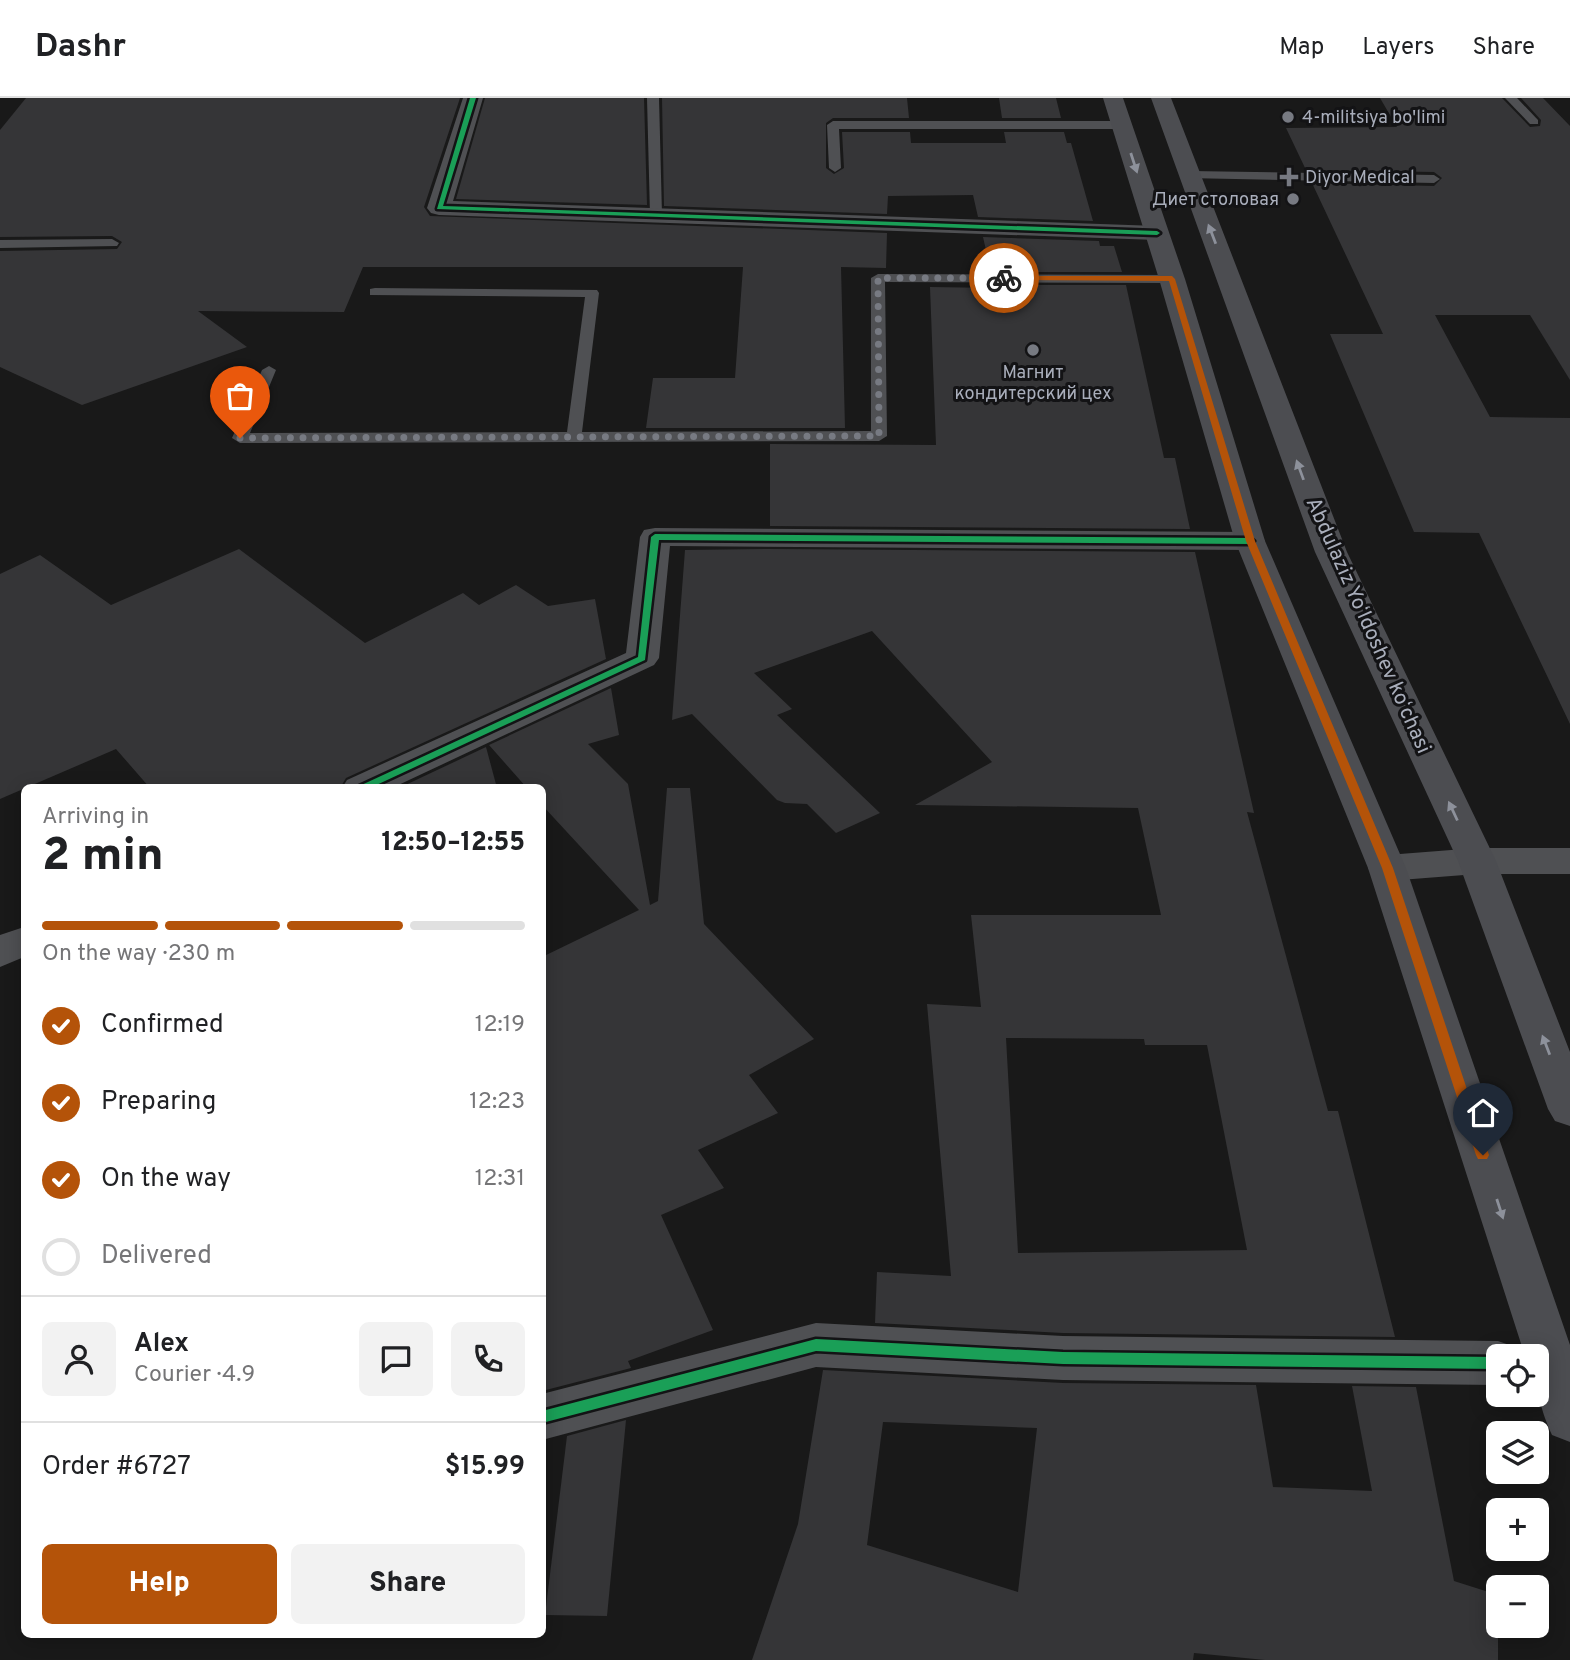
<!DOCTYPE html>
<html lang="en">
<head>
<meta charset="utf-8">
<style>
	:root { --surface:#fff; --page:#f2f2f2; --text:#202124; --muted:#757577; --line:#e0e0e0; --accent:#b45309 }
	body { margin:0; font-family:Overpass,sans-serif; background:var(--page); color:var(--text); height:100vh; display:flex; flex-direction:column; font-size:26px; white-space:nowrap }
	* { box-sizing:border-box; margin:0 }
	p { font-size:23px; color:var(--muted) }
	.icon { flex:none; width:38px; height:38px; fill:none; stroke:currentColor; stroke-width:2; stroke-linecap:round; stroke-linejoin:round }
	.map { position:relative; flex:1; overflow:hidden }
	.drawer { position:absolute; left:21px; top:686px; width:525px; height:854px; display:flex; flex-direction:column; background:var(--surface); border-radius:10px; box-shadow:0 4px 18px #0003 }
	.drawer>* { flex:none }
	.fabs { position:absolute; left:1486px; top:1246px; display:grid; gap:14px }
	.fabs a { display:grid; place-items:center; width:63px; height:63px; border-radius:10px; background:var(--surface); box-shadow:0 4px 18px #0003; font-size:35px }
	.pin { position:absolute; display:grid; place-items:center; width:60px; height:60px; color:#fff; margin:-72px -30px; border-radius:50% 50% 50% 0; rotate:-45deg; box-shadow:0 0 7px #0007 }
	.pin .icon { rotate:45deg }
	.courier { position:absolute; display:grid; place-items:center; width:70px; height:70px; margin:-35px; border:5px solid #b45309; border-radius:50%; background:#fff; color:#222; box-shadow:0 2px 9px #0007 }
	.headline em { font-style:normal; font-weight:800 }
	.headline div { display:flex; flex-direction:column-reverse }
	.headline { display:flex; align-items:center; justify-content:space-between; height:119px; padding:0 21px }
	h1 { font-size:46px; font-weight:800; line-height:52px }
	.bar { display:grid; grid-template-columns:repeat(4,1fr); gap:10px 7px; align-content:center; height:84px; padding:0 21px }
	.bar i { height:9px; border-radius:5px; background:var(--line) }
	.bar .active { background:var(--accent) }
	.bar p { grid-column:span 4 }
	.line { display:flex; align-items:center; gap:18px; padding:0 21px; border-top:2px solid var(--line) }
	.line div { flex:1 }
	.round { display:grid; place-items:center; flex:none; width:74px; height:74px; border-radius:10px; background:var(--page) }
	ol { padding:0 21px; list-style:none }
	li { display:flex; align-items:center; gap:21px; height:77px }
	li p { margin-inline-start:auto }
	li .icon { padding:7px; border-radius:50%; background:var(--accent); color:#fff; stroke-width:4 }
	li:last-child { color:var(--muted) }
	li i { width:38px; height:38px; border:4px solid var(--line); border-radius:50% }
	.button { display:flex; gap:14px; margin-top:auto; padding:14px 21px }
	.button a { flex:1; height:80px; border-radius:10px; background:var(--accent); color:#fff; font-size:28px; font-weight:800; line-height:80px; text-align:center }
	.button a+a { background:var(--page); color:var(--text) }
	header { display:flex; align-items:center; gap:42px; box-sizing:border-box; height:98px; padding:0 35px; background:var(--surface); border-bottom:2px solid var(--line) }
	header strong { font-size:33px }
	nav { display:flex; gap:38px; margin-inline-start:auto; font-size:24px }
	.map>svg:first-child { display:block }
	.building { fill:#353537; fill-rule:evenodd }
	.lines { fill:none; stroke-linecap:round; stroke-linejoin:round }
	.lane { fill:#4f5053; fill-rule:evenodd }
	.street { fill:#4f5053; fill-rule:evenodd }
	.secondary { fill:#4c4d51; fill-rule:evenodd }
	.cycleway-casing { stroke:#131315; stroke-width:5 }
	.cycleway { fill:#1a9f57; fill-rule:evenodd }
	.oneway { fill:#8d919b }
	.route { fill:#b45309 }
	.done { stroke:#777a82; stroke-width:7; stroke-dasharray:0 12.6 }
	.poi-dot { fill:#777a82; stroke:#131315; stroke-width:2.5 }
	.labels { text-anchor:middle; stroke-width:6; stroke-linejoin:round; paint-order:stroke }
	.far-poi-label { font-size:18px; fill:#a9aebb; stroke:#131315; text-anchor:start }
	.street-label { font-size:21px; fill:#a9aebb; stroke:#131315 }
</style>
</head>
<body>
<header>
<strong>Dashr</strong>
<nav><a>Map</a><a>Layers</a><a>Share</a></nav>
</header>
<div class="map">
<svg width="1570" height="1562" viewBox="0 0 1570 1562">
	<rect width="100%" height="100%" fill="#191919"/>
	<g class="building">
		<polygon points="26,0 460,0 424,109 430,118 887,135 886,170 841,169 845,330 646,330 653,280 735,280 743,169 363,169 344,214 198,213 247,249 82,307 0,269 0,153 117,151 122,144 112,138 0,139 0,32"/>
		<polygon points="485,0 644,0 647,107 456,101"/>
		<polygon points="662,0 907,0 909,20 833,20 826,25 826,70 834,76 844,70 842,34 910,34 911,45 1006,45 1004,34 1064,34 1067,45 1071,45 1093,123 978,119 973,97 888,98 887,116 664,108"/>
		<polygon points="999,0 1056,0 1061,20 1002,20"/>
		<polygon points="1380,0 1502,0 1530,29 1540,28 1541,22 1521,0 1543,0 1570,28 1570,282 1530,217 1435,217 1490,319 1570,320 1570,626 1479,435 1414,434 1330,236 1383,236 1312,85 1434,88 1442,80 1434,74 1306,72 1286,30 1397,29"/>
		<polygon points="983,139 1099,143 1100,148 1114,148 1122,174 991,174"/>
		<polygon points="994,187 1126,187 1164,360 1175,360 1190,431 770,428 770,346 936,347 930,189 995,190"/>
		<polygon points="239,451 365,545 463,495 479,507 516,487 548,508 595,501 606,561 346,680 340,690 150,690 116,651 0,701 0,476 40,457 111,507"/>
		<path d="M770,451L1195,454L1254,715L1247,714L1328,1013H1338L1395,1239L1063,1235L875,1225L877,1174L951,1178L927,906L981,909L971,817H1161L1138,710L915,707L992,664L872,533L754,575L792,611L777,617L880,715L836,735L807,706L785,705L777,702L692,616L672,622L685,452ZM1006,940L1144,941L1145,947H1207L1247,1152L1018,1155Z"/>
		<polygon points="611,590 619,637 588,646 628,686 650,807 658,803 667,690 690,690 704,826 814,941 749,977 778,1015 698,1052 724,1090 661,1117 713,1232 628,1263 631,1270 542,1293 542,859 639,812 542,707 542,690 527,690 489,647"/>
		<polygon points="486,649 497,690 399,690"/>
		<path d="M823,1272L1063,1285L1256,1287L1273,1389L1372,1393L1352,1288L1416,1289L1454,1483L1498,1497V1562H1265L1194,1555L1193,1562H752L798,1426ZM883,1324L1037,1330L1018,1494L867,1447Z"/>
		<polygon points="626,1322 607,1518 545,1517 567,1338"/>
	</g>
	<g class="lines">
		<g class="lane">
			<polygon points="647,0 659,0 662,117 656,121 650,117"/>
			<polygon points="1505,0 1517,0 1538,22 1538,26 1530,26"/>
			<polygon points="833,23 1122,23 1128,27 1122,31 839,31 841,70 835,74 829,70 827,27"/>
			<polygon points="1190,73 1434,77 1440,81 1434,85 1186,80 1184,77"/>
			<polygon points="112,141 119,145 117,148 0,150 0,142"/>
			<polygon points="878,176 1172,177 1179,181 1172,185 885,184 887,338 879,343 240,345 232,340 262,272 269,268 276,272 250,335 567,334 585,199 370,197 370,191 375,190 597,192 599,195 582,334 871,333 871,180"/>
		</g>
		<g class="street">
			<polygon points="463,0 483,0 453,103 1157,128 1165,130 1169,135 1165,140 1157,142 439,117 431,115 427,110"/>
			<polygon points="655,430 1250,434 1261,436 1265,443 1261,450 1250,452 670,448 659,560 654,567 392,690 342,690 347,682 626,555 640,439 644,432"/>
			<polygon points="1477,750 1570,750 1570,776 1477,776 1387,783 1373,779 1368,770 1373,761 1387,757"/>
			<polygon points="24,829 24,859 0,869 0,837"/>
			<polygon points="816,1225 1063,1238 1498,1243 1515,1249 1520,1258 1498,1258 1498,1287 1063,1282 816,1269 542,1342 542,1296"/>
		</g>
		<g class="secondary">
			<path d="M1103,0H1123L1185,181L1265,443L1406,770L1570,1247V1344L1552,1337C1539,1308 1536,1290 1536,1258H1525L1368,770L1235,443L1159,181Z"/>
			<polygon points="1151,0 1171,0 1347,454 1496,763 1570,954 1570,1028 1555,1023 1548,1011 1458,763 1315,454"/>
		</g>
		<defs>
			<g id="cycleway">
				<polygon points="470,0 476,0 443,108 1157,133 1160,135 1157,137 437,111"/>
				<polygon points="655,436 1250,440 1254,443 1250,446 659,442 645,562 370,690 355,690 638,559 651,439"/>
				<polygon points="816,1241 1063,1254 1498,1259 1498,1271 1063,1266 816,1253 542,1325 542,1313"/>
			</g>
		</defs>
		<use href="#cycleway" class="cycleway-casing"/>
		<use href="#cycleway" class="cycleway"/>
	</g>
	<defs><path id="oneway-solid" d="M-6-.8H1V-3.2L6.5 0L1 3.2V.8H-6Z" transform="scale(1.75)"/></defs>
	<g class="oneway">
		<use href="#oneway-solid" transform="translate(1134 65) rotate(72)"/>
		<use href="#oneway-solid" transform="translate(1212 136) rotate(-111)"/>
		<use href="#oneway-solid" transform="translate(1300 372) rotate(-110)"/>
		<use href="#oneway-solid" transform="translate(1453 713) rotate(-115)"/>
		<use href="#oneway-solid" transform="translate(1546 947) rotate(-111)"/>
		<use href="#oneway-solid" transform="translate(1500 1111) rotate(72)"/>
	</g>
	<polygon class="route" points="1004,178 1172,178 1175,181 1255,443 1393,770 1489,1057 1487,1061 1478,1061 1476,1057 1382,770 1246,443 1169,183 1001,182"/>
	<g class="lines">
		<polyline class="done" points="240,340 879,338 878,180 1004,180"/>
	</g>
	<g class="poi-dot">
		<circle cx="1288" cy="19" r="7"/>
		<path d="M1285.5 68.5h7v7h7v7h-7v7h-7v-7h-7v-7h7z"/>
		<circle cx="1293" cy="101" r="7"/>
		<circle cx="1033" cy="252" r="7"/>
	</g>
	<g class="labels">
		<g class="far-poi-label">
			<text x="1302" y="25">4-militsiya bo'limi</text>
			<text x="1305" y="85">Diyor Medical</text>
			<text x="1279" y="107" text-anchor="end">Диет столовая</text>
			<text x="1033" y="280" text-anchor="middle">Магнит<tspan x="1033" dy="21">кондитерский цех</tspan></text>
		</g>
		<g class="street-label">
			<text transform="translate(1369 527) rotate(66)" y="7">Abdulaziz Yoʻldoshev koʻchasi</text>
		</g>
	</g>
</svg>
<div class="fabs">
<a><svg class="icon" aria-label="locate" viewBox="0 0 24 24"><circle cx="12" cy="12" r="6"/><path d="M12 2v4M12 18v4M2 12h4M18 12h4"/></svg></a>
<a><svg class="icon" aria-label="layers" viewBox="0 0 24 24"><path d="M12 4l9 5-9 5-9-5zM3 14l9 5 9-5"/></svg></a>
<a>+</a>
<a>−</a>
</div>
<div class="pin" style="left:240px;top:340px;background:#ea580c"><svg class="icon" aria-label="bag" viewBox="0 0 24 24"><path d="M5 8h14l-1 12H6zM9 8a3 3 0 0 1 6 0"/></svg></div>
<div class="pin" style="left:1483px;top:1057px;background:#1f2937"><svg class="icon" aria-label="home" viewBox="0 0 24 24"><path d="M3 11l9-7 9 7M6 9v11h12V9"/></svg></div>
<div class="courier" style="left:1004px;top:180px"><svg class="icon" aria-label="bike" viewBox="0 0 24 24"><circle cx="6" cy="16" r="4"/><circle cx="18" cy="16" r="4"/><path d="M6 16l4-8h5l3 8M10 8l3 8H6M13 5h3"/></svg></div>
<section class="drawer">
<div class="headline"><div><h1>2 min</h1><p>Arriving in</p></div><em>12:50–12:55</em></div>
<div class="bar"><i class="active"></i><i class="active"></i><i class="active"></i><i></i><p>On the way · 230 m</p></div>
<ol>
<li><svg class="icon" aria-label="check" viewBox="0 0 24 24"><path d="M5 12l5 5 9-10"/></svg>Confirmed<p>12:19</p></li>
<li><svg class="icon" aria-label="check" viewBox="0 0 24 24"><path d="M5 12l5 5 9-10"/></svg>Preparing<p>12:23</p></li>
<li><svg class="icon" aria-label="check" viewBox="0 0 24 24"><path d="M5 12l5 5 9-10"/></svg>On the way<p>12:31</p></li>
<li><i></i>Delivered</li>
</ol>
<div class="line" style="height:126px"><a class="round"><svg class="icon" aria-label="person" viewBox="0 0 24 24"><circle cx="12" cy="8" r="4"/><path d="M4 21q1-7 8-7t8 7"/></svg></a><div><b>Alex</b><p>Courier · 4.9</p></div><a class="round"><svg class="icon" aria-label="chat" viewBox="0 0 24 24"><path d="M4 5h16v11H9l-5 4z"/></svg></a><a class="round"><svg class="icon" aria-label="phone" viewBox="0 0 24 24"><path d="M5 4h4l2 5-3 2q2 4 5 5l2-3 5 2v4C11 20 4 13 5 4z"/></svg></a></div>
<div class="line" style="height:91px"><div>Order #6727</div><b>$15.99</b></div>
<div class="button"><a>Help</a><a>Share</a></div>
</section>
</div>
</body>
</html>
